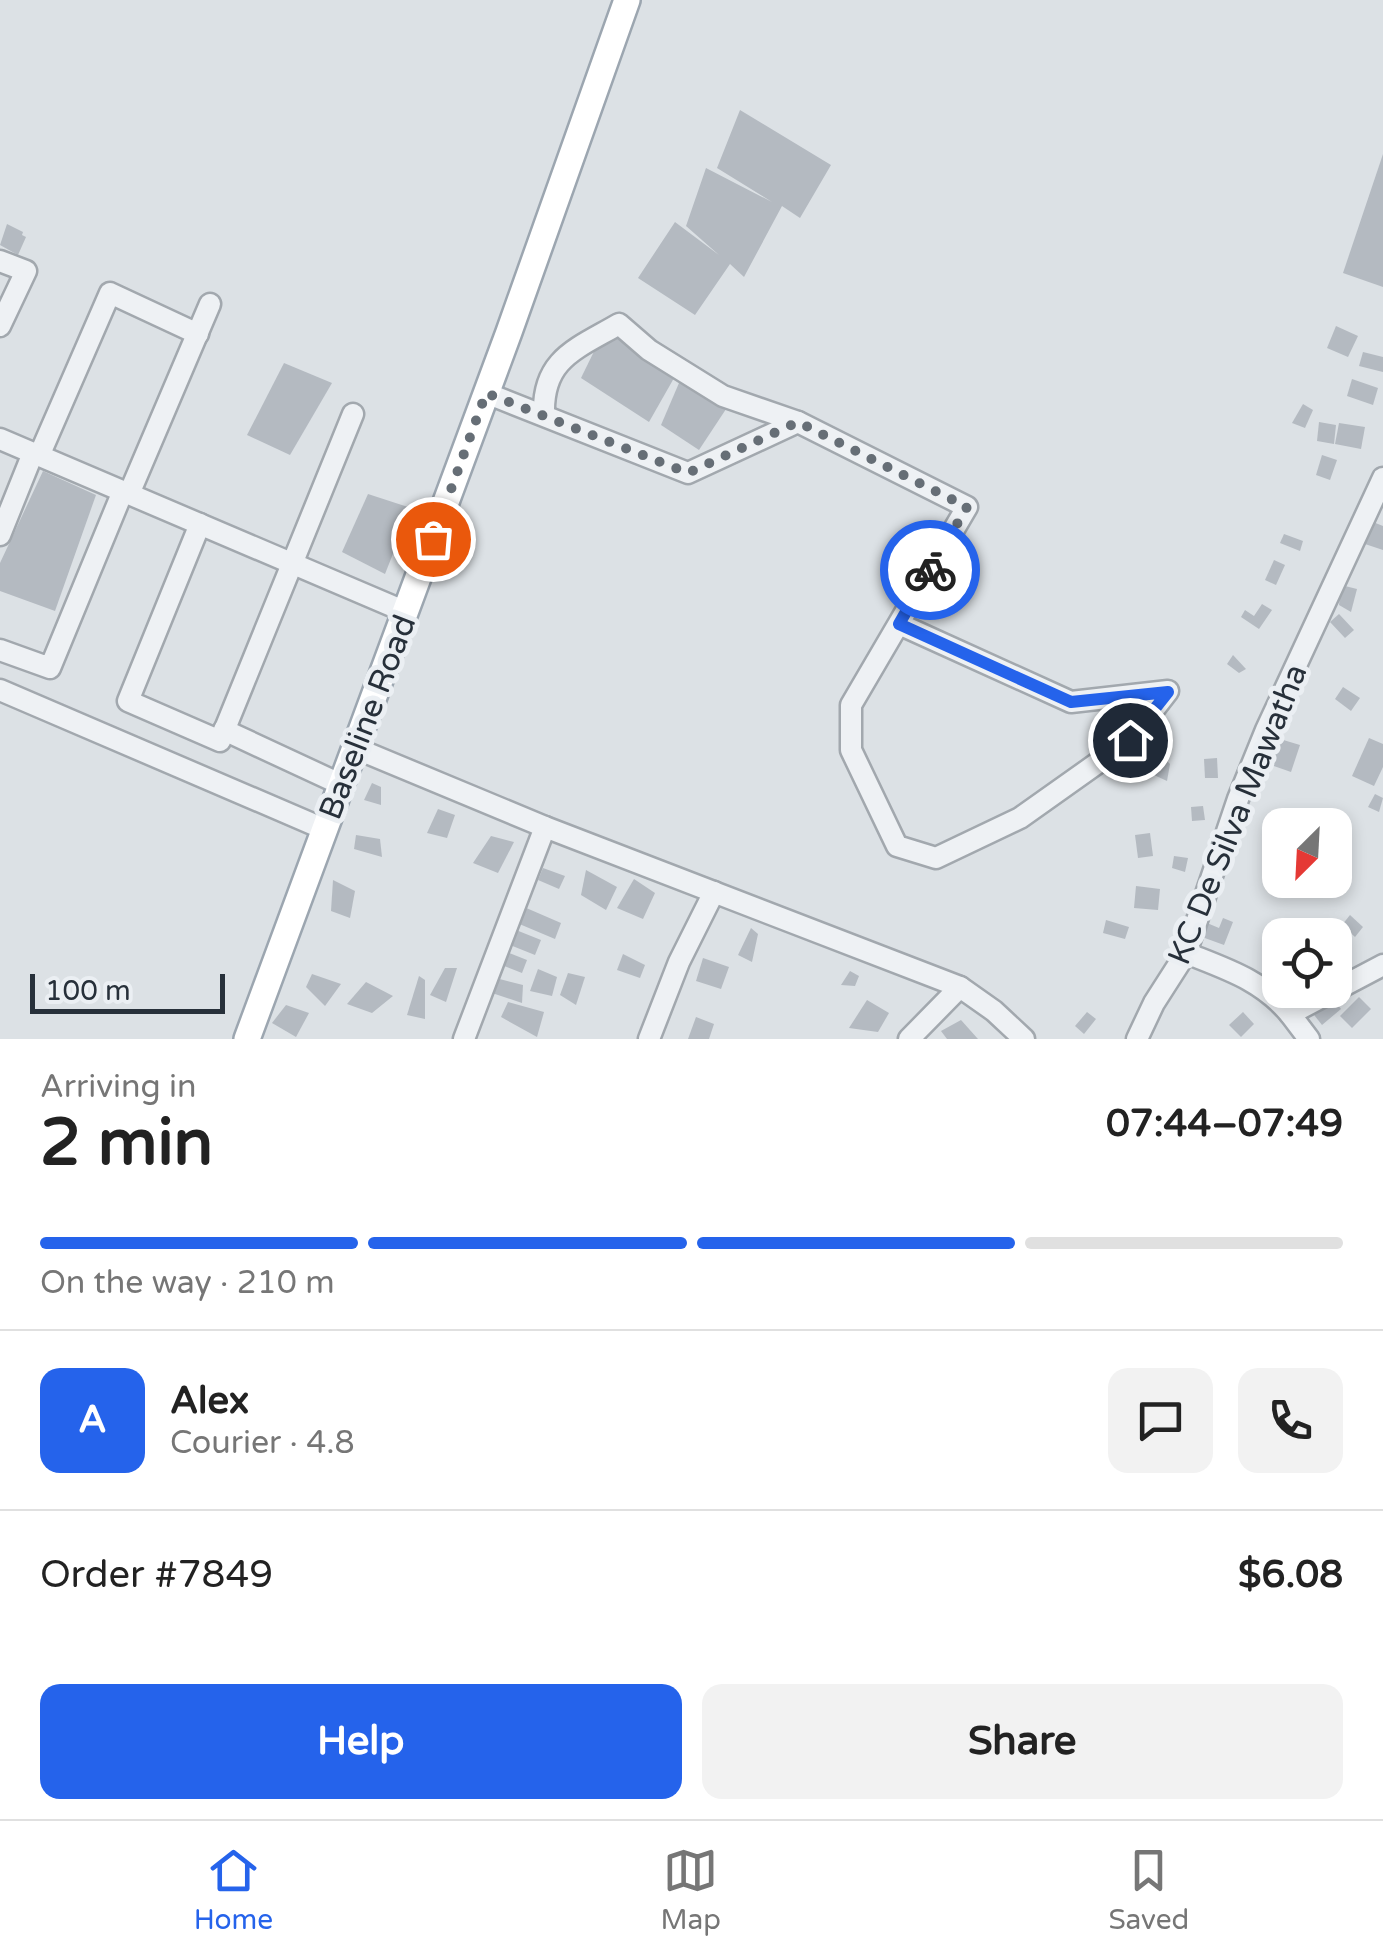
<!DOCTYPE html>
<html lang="en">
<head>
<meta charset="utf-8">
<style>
	:root { --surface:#fff; --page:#f2f2f2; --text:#222; --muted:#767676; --line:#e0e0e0; --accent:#2563eb }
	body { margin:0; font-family:"Varela Round",sans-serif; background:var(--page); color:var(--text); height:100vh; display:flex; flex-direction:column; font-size:38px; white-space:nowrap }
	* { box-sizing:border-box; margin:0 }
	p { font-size:32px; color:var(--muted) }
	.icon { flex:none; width:55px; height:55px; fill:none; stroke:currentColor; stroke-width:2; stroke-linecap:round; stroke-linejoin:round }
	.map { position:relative; height:1039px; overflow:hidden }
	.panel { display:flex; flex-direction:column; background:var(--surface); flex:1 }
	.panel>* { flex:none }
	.needle { width:65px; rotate:204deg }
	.buttons { position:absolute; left:1262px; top:808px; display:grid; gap:20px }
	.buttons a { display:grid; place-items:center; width:90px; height:90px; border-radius:20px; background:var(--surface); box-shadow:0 5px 15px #0003; font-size:50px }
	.scale { position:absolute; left:30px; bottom:25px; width:195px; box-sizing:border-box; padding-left:10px; border:5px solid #27303a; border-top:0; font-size:28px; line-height:35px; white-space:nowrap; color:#27303a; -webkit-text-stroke:8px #ebeff3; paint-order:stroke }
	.pin { position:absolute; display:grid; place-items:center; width:85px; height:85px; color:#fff; margin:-42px; border:5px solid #fff; border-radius:50%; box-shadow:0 2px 10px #0007 }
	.courier { position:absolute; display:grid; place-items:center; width:100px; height:100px; margin:-50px; border:8px solid #2563eb; border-radius:50%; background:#fff; color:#222; box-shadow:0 2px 12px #0007 }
	.head em { font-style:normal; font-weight:700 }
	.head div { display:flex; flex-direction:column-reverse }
	.head { display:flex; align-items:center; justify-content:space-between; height:170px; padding:0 40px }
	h1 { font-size:65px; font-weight:700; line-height:75px }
	.bar { display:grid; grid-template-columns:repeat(4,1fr); gap:15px 10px; align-content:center; height:120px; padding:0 40px }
	.bar i { height:12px; border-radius:8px; background:var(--line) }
	.bar .current { background:var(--accent) }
	.bar p { grid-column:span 4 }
	.line { display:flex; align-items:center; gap:25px; padding:0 40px; border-top:2px solid var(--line) }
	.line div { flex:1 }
	.round { display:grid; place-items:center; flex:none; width:105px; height:105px; border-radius:20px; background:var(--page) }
	.button { display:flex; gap:20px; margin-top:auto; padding:20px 40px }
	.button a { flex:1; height:115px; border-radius:20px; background:var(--accent); color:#fff; font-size:40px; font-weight:700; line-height:115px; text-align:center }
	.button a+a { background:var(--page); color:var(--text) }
	.tabs { display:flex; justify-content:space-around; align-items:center; height:140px; border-top:2px solid var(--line); background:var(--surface); font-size:28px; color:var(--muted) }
	.tabs a { display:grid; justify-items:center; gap:5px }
	.tabs .current { color:var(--accent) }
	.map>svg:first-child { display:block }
	.building { fill:#b4bac1 }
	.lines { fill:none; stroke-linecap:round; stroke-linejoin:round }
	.minor-casing { stroke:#a2a8ae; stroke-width:25 }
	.major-casing { stroke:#9ca6b0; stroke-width:30 }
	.minor { stroke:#eef1f4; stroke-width:20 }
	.major { stroke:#fff; stroke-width:25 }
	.done { stroke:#666e76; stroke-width:10; stroke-dasharray:0 18 }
	.route { stroke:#2563eb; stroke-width:12 }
	.labels { text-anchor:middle; stroke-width:10; stroke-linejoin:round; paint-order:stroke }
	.street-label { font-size:32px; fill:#27303a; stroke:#ebeff3 }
</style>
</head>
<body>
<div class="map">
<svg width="1383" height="1039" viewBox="0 0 1383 1039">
	<rect width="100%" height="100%" fill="#dce1e5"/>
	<g class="building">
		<polygon points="740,110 831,165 800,218 782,206 744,277 730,264 695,315 638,278 675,222 719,255 686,226 706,168 772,202 717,168"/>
		<polygon points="1383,154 1383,287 1343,273"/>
		<polygon points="7,224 23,232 22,235 26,237 18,255 0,245"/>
		<polygon points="1336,326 1358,336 1348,357 1327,348"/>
		<polygon points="604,331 682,364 649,422 581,378"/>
		<polygon points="1363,352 1383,357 1383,372 1359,366"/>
		<polygon points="284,363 332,383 290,455 247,435"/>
		<polygon points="682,376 732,400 699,450 661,425"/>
		<polygon points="1352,379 1378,388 1373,405 1347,396"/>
		<polygon points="1303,404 1313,410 1305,428 1292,423"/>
		<polygon points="1319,422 1336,425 1334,444 1317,441"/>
		<polygon points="1339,423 1365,427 1361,449 1335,444"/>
		<polygon points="1322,455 1337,460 1330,480 1316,475"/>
		<polygon points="43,471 96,495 55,611 0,591 0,563"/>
		<polygon points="368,494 411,508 385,574 342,552"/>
		<polygon points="1373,522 1383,526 1383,550 1365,544"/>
		<polygon points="1284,534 1303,541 1300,551 1280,543"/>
		<polygon points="1274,560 1285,565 1276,585 1265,580"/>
		<polygon points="1341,585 1357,589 1351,612 1339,605"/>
		<polygon points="1262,604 1272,610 1259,629 1241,617 1245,610 1254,616"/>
		<polygon points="1339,614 1354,630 1345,638 1330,622"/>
		<polygon points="1233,655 1246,669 1239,673 1227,664"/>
		<polygon points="1343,687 1360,698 1351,711 1335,699"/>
		<polygon points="1369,738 1383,744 1383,767 1374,786 1352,776"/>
		<polygon points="1280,739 1300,745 1291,772 1271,765"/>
		<polygon points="1217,758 1218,778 1205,778 1204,759"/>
		<polygon points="1167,761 1170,764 1167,781 1154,775"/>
		<polygon points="372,783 381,787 381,805 364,800"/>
		<polygon points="1375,794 1383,798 1379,812 1368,807"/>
		<polygon points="1203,806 1205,820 1192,821 1191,807"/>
		<polygon points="438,809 455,815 447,838 427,833"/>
		<polygon points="1150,833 1153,856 1138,858 1135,835"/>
		<polygon points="356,835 380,839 382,857 354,849"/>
		<polygon points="491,836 514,842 498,873 473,863"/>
		<polygon points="1174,856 1188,858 1185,872 1172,868"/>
		<polygon points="543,868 565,876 559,889 538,880"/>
		<polygon points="586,870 617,887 606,910 581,895"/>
		<polygon points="634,879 655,893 643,919 617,908"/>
		<polygon points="333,880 355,891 350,918 331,911"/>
		<polygon points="1136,886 1160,889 1158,910 1134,908"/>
		<polygon points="524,907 561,923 555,939 517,923"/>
		<polygon points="1350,915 1363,927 1355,937 1342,925"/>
		<polygon points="1223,918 1233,922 1224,945 1202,937 1207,923 1219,928"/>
		<polygon points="1106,920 1129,927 1125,939 1103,933"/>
		<polygon points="751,928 758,934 752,962 738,955"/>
		<polygon points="516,930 541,940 535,955 510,945"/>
		<polygon points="504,951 527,960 522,973 499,964"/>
		<polygon points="623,954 645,965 640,978 617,970"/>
		<polygon points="703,958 729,967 721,989 696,981"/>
		<polygon points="445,968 457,968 446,1002 430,995"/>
		<polygon points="538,969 557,977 552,996 530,991"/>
		<polygon points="850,971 859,976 855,986 841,985"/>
		<polygon points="568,973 585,977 576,1005 560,995"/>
		<polygon points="312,974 341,984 325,1006 306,987"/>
		<polygon points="419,976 425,980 425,1019 407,1015"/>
		<polygon points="492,977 523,985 522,1003 486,991"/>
		<polygon points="366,982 393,996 372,1013 347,1004"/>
		<polygon points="1331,996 1341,1009 1322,1025 1311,1011"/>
		<polygon points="1359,997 1371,1009 1352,1028 1340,1016"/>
		<polygon points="867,1000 889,1013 878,1032 849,1028"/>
		<polygon points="508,1002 544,1012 537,1037 501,1017"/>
		<polygon points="286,1005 309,1013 296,1037 272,1023"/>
		<polygon points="1087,1012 1096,1019 1084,1034 1075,1026"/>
		<polygon points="1243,1012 1254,1024 1241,1037 1229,1025"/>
		<polygon points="696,1017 714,1024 709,1039 688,1039"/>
		<polygon points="961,1020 978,1039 947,1039 941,1031"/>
	</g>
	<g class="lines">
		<defs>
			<g id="minor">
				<polyline points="0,261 26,271 0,326"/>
				<polyline points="486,393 688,473 798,422 967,507 851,705 851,750 897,846 936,858 1020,818 1130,740 1168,691 1071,702 899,624"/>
				<path d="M544,415C542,359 576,349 619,324L649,350L723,396L798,422"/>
				<polyline points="0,439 406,612"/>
				<polyline points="39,456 110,293 198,334"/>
				<polyline points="129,494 210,304"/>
				<polyline points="200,524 128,701 220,741 353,414"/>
				<polyline points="0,535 33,453"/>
				<polyline points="0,650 50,668 123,491"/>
				<polyline points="0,690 324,829"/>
				<polyline points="224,730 340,784"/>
				<polyline points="355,748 545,827 960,987 994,1011 1024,1039"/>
				<path d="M1186,953C1226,969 1262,980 1290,1014L1383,965"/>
				<polyline points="1290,1014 1309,1039"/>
				<polyline points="464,1039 545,827"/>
				<polyline points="649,1039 679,962 714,892"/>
				<polyline points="909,1039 960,987"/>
				<polyline points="1137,1039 1154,1003 1186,953 1238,799 1266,730 1383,478"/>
			</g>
			<polyline id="major" points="247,1039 509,332 627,0"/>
		</defs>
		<use href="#minor" class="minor-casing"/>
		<use href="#major" class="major-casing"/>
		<use href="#minor" class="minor"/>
		<use href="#major" class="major"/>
	</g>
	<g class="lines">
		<polyline class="done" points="433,539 486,393 688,473 798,422 967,507 930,570"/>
		<polyline class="route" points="930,570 899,624 1071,702 1168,692 1130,740"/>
	</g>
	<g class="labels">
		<g class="street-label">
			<text transform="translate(367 717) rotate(-69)" y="11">Baseline Road</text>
			<text transform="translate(1237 814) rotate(-68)" y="11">KC De Silva Mawatha</text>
		</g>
	</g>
</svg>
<div class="buttons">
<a><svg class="needle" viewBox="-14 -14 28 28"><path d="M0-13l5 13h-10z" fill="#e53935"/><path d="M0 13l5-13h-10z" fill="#767676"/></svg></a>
<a><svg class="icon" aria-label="locate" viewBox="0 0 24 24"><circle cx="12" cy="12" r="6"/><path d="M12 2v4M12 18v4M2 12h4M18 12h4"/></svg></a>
</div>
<div class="scale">100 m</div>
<div class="pin" style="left:433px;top:539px;background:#ea580c"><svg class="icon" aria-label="bag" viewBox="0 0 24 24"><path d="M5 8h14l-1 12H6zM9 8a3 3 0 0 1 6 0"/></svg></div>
<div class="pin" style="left:1130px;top:740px;background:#1f2937"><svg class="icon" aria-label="home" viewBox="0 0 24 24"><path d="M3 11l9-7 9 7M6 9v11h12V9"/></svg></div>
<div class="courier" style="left:930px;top:570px"><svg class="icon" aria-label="bike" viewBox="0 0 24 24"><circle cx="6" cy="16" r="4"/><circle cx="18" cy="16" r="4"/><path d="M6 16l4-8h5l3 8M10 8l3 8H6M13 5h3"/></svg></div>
</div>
<section class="panel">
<div class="head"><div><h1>2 min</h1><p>Arriving in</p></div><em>07:44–07:49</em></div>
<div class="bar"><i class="current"></i><i class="current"></i><i class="current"></i><i></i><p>On the way · 210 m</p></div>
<div class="line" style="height:180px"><b class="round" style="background:var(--accent);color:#fff">A</b><div><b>Alex</b><p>Courier · 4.8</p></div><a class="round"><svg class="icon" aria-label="chat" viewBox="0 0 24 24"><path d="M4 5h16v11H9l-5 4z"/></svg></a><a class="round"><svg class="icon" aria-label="phone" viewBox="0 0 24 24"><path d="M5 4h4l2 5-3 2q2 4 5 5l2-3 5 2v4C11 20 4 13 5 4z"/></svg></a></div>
<div class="line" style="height:130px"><div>Order #7849</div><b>$6.08</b></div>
<div class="button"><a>Help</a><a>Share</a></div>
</section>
<nav class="tabs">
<a class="current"><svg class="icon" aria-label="home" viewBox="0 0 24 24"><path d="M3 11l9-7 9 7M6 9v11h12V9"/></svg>Home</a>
<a><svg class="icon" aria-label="map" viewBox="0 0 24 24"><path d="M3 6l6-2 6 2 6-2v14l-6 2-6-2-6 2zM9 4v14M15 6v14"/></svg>Map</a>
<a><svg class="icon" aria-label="saved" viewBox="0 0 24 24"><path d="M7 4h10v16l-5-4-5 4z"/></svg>Saved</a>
</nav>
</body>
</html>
